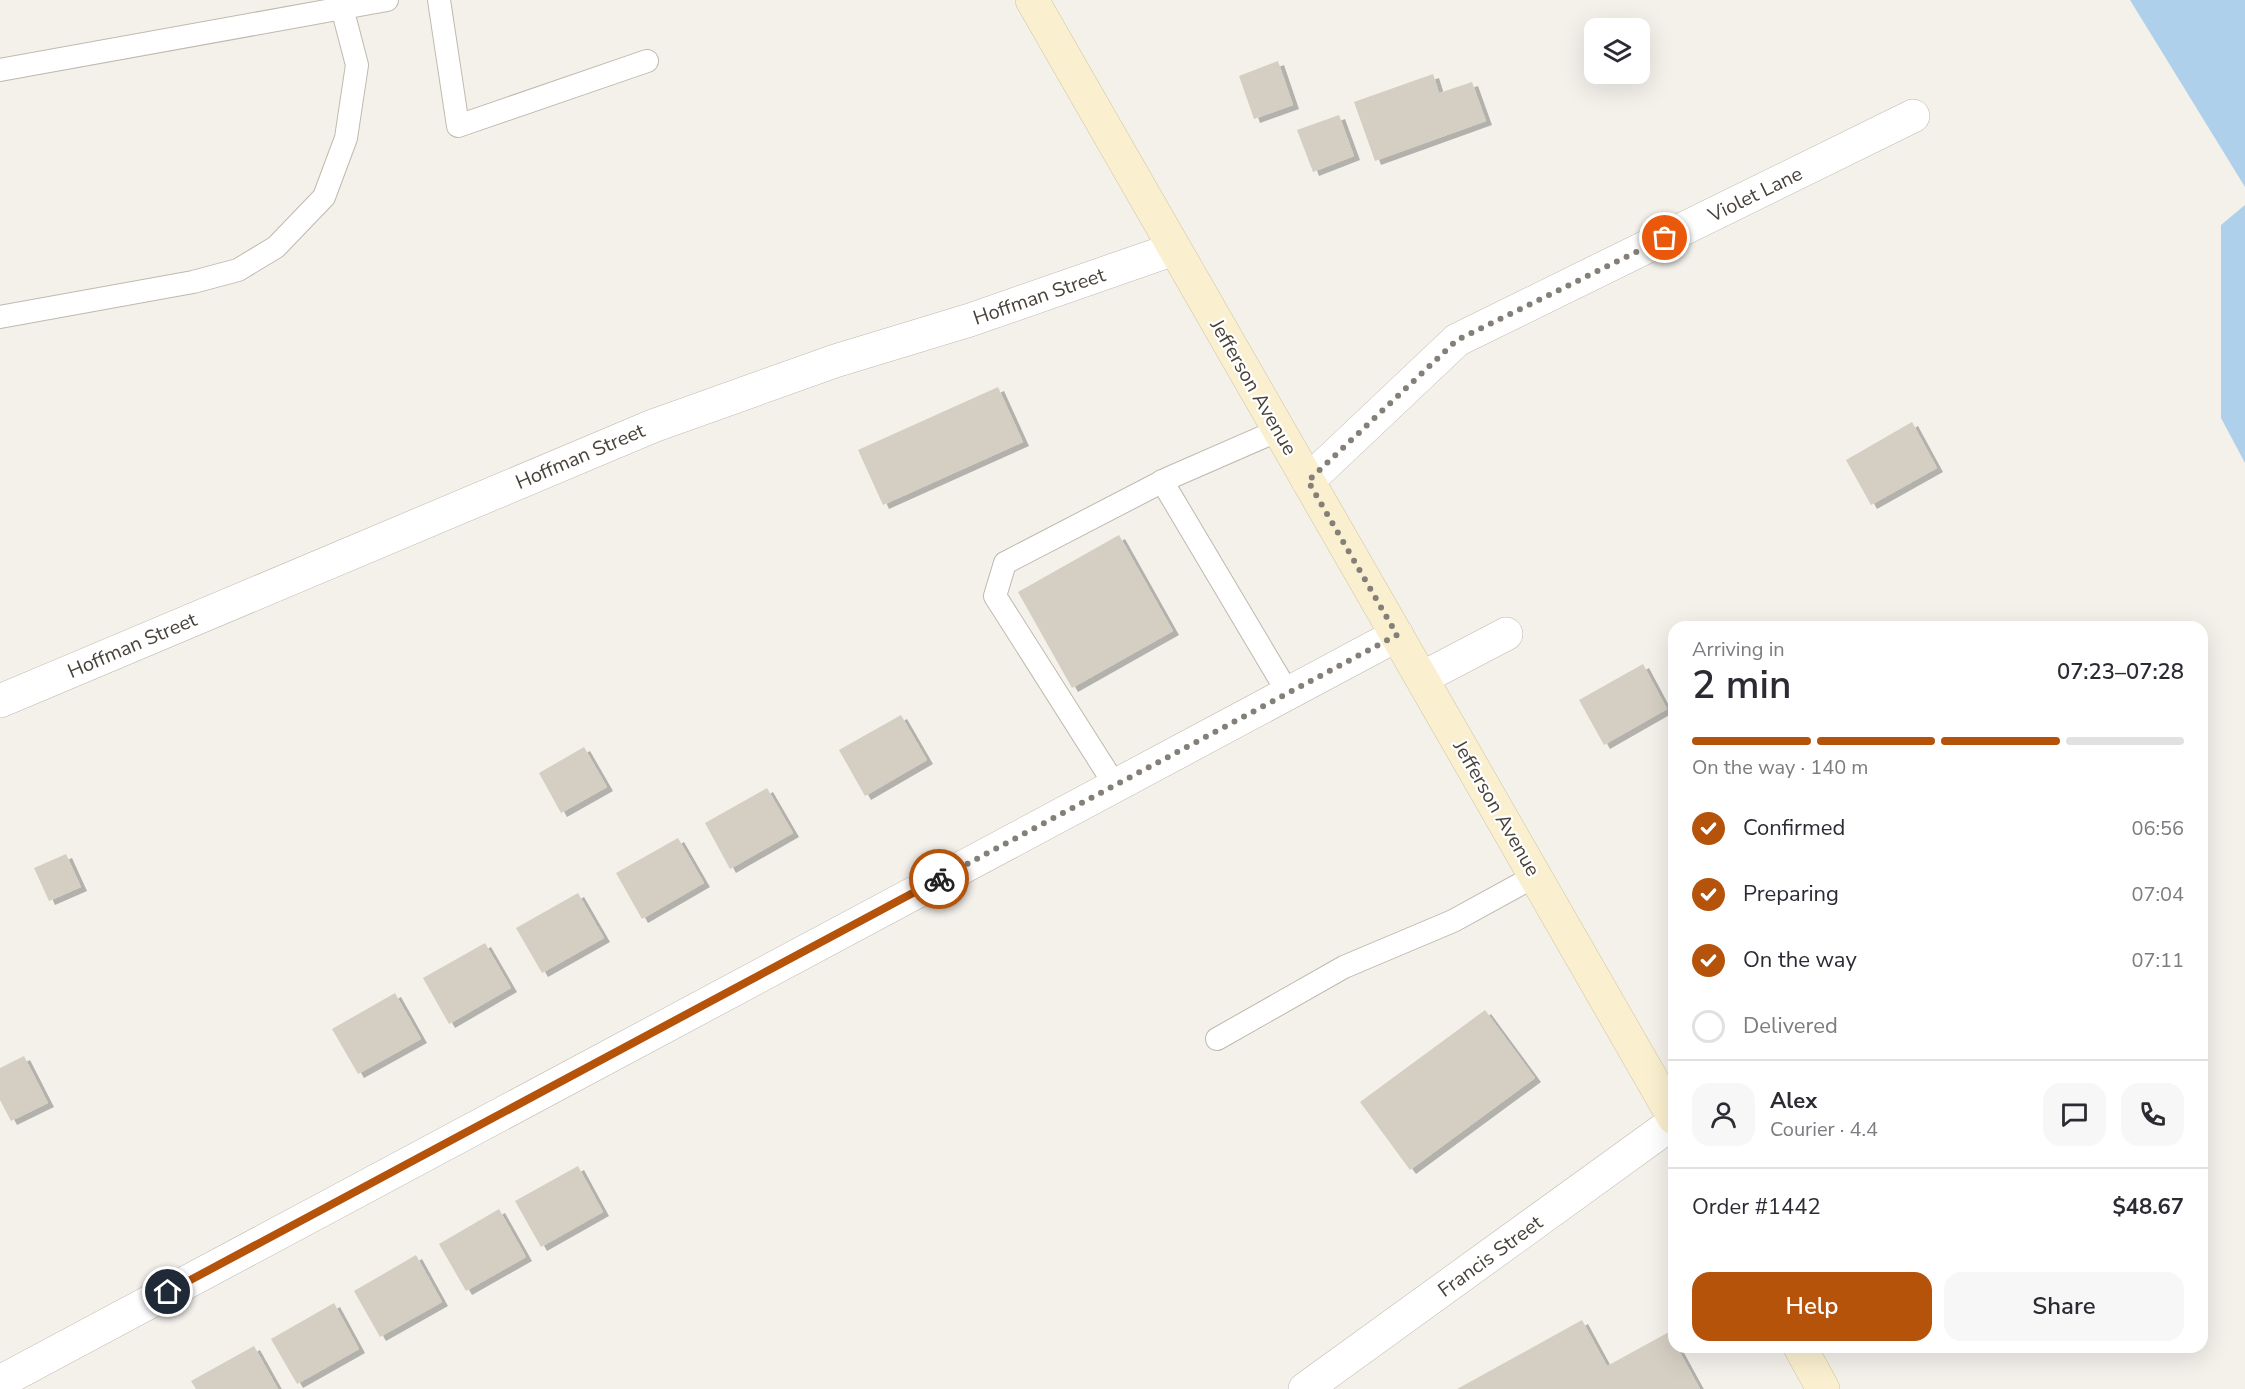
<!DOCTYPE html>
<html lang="en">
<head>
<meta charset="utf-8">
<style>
	:root { --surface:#fff; --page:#f7f7f7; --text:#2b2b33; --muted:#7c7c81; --line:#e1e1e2; --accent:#b45309 }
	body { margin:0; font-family:"Nunito Sans",sans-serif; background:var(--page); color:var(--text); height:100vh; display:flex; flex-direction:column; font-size:22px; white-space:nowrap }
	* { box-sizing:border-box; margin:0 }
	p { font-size:20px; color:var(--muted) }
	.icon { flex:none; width:33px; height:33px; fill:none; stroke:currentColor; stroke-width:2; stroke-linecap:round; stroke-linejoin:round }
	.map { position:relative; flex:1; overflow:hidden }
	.drawer { position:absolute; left:1668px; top:621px; width:540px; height:732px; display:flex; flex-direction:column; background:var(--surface); border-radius:18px; box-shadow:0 6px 24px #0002 }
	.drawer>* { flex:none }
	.buttons { position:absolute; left:1584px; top:18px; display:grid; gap:12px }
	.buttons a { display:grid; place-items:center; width:66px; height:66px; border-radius:12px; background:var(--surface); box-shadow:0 6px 24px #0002; font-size:30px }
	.pin { position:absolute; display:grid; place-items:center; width:51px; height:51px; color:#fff; margin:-26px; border:3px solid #fff; border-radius:50%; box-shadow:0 2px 6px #0007 }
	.courier { position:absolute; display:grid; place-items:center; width:60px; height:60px; margin:-30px; border:4px solid #b45309; border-radius:50%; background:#fff; color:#222; box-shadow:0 2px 8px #0007 }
	.headline em { font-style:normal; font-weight:600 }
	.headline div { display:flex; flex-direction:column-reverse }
	.headline { display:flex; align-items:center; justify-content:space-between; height:102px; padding:0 24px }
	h1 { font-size:39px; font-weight:600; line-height:45px }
	.bar { display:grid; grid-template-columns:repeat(4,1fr); gap:9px 6px; align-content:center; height:72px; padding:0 24px }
	.bar i { height:8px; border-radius:4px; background:var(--line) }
	.bar .current { background:var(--accent) }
	.bar p { grid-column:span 4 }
	.line { display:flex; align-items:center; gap:15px; padding:0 24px; border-top:2px solid var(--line) }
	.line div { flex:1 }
	.round { display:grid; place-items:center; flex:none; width:63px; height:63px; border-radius:18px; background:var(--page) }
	ol { padding:0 24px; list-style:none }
	li { display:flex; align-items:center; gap:18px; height:66px }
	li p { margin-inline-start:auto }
	li .icon { padding:6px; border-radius:50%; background:var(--accent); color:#fff; stroke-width:4 }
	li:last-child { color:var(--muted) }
	li i { width:33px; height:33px; border:3px solid var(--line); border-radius:50% }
	.primary-button { display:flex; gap:12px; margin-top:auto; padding:12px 24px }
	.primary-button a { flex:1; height:69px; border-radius:18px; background:var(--accent); color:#fff; font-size:24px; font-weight:600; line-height:69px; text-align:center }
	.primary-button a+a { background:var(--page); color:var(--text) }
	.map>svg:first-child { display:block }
	.water { fill:#aed0ea }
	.building { fill:#d5cec2; filter:url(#shadow) }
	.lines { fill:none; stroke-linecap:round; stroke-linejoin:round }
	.lane-casing { stroke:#bfb9ae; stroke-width:24 }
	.street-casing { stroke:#bfb9ae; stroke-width:34 }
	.secondary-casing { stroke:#cfc49f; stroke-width:34 }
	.lane { stroke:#fff; stroke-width:22 }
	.street { stroke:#fff; stroke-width:33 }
	.secondary { stroke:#faf0cf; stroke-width:33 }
	.done { stroke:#847f78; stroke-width:6; stroke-dasharray:0 10.8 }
	.route { stroke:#b45309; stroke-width:8 }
	.labels { text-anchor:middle; stroke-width:4.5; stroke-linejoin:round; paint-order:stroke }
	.street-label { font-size:20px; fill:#48423a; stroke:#fff }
</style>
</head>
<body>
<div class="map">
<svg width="2245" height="1389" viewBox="0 0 2245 1389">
	<defs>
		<filter id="shadow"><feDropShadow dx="6" dy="4" stdDeviation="0" flood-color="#0004"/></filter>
	</defs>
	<rect width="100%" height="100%" fill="#f4f1eb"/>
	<g class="water">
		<polygon points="2130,0 2245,0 2245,187"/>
		<polygon points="2245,205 2245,463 2221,418 2221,225"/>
	</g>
	<g class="building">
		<polygon points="1278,61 1293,105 1254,119 1239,76"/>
		<polygon points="1433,74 1439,93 1472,82 1486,121 1375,161 1354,102"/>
		<polygon points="1339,115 1354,156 1313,172 1297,130"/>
		<polygon points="998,387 1023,442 883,505 858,450"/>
		<polygon points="1912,422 1937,468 1871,505 1846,460"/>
		<polygon points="1119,535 1173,631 1072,688 1018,592"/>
		<polygon points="1643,664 1667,709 1604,745 1579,700"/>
		<polygon points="901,715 927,760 865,796 839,750"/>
		<polygon points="584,747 607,787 561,813 539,773"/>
		<polygon points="767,788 793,833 730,869 705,823"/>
		<polygon points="678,838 704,883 642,919 616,873"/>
		<polygon points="66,854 81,887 49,901 34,868"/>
		<polygon points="578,893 604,938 542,973 516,928"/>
		<polygon points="485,943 511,988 449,1024 423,978"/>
		<polygon points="395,993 421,1039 358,1074 332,1029"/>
		<polygon points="1485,1010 1535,1078 1410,1170 1360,1102"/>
		<polygon points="24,1056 48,1103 11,1121 0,1100 0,1068"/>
		<polygon points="578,1166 603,1212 541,1247 515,1201"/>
		<polygon points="499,1209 526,1257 466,1291 439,1244"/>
		<polygon points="416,1255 442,1302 380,1337 354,1291"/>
		<polygon points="334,1303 359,1349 297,1384 271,1339"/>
		<polygon points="1582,1320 1607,1366 1669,1332 1674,1347 1677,1347 1700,1389 1457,1389"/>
		<polygon points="254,1346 278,1389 196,1389 191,1381"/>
	</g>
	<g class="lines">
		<defs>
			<g id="lane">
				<polyline points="439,0 458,126 647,61"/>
				<polyline points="0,70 387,0"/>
				<polyline points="0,317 193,282 238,270 276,247 324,197 346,138 357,65 340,0"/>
				<polyline points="1162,481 1288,693"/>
				<polyline points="1115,785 995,596 1005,563 1169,478 1279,430"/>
				<polyline points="1217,1039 1344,967 1453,921 1535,876"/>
			</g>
			<g id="street">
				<polyline points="1308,481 1457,340 1913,116"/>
				<polyline points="1422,678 1506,634"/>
				<polyline points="0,701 653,426 835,361 970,320 1174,249"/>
				<polyline points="0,1382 1397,635"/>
				<polyline points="1305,1389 1674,1122"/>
			</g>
			<g id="secondary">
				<polyline points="1032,0 1674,1118"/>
				<polyline points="1800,1347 1823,1389"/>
			</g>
		</defs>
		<use href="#lane" class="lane-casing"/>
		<use href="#street" class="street-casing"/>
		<use href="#secondary" class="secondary-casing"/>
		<use href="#lane" class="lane"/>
		<use href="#street" class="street"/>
		<use href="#secondary" class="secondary"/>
	</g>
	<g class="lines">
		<polyline class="done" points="939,879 1397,635 1308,481 1457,340 1665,238"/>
		<polyline class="route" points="168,1292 939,879"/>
	</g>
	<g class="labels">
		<g class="street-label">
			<text transform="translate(1755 194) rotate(-26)" y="7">Violet Lane</text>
			<text transform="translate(1039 296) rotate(-19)" y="7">Hoffman Street</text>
			<text transform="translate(1254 387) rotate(60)" y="7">Jefferson Avenue</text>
			<text transform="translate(580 456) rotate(-23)" y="7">Hoffman Street</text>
			<text transform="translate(132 645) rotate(-23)" y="7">Hoffman Street</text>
			<text transform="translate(1497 808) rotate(60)" y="7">Jefferson Avenue</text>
			<text transform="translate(1490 1256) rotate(-36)" y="7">Francis Street</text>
		</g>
	</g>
</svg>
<div class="buttons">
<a><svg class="icon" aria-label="layers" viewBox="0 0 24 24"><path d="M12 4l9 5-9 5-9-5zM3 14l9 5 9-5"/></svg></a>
</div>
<div class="pin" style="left:1665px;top:238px;background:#ea580c"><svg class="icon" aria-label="bag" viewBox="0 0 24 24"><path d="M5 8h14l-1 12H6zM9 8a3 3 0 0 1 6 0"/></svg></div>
<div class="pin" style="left:168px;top:1292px;background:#1f2937"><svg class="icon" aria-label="home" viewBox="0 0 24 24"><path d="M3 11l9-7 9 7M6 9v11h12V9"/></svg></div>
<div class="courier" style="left:939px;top:879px"><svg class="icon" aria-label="bike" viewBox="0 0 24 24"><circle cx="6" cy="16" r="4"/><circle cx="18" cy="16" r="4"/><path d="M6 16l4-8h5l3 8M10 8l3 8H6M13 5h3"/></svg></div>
<section class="drawer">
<div class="headline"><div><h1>2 min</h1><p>Arriving in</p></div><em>07:23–07:28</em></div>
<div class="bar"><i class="current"></i><i class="current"></i><i class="current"></i><i></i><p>On the way · 140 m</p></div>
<ol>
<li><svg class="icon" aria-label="check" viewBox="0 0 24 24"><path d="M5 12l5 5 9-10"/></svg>Confirmed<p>06:56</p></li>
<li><svg class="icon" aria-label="check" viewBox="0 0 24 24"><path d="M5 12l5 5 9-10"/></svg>Preparing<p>07:04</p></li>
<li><svg class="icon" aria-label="check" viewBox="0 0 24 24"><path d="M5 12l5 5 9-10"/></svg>On the way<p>07:11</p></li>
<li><i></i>Delivered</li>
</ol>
<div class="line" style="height:108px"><a class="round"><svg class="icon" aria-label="person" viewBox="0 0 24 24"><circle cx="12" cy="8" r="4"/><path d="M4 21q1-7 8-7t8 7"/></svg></a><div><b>Alex</b><p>Courier · 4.4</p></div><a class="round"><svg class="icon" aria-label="chat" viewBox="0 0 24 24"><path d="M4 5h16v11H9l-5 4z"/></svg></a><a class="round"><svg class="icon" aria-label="phone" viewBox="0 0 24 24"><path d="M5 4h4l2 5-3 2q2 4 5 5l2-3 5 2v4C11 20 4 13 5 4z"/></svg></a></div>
<div class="line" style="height:78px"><div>Order #1442</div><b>$48.67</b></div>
<div class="primary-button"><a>Help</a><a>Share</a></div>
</section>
</div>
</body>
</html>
